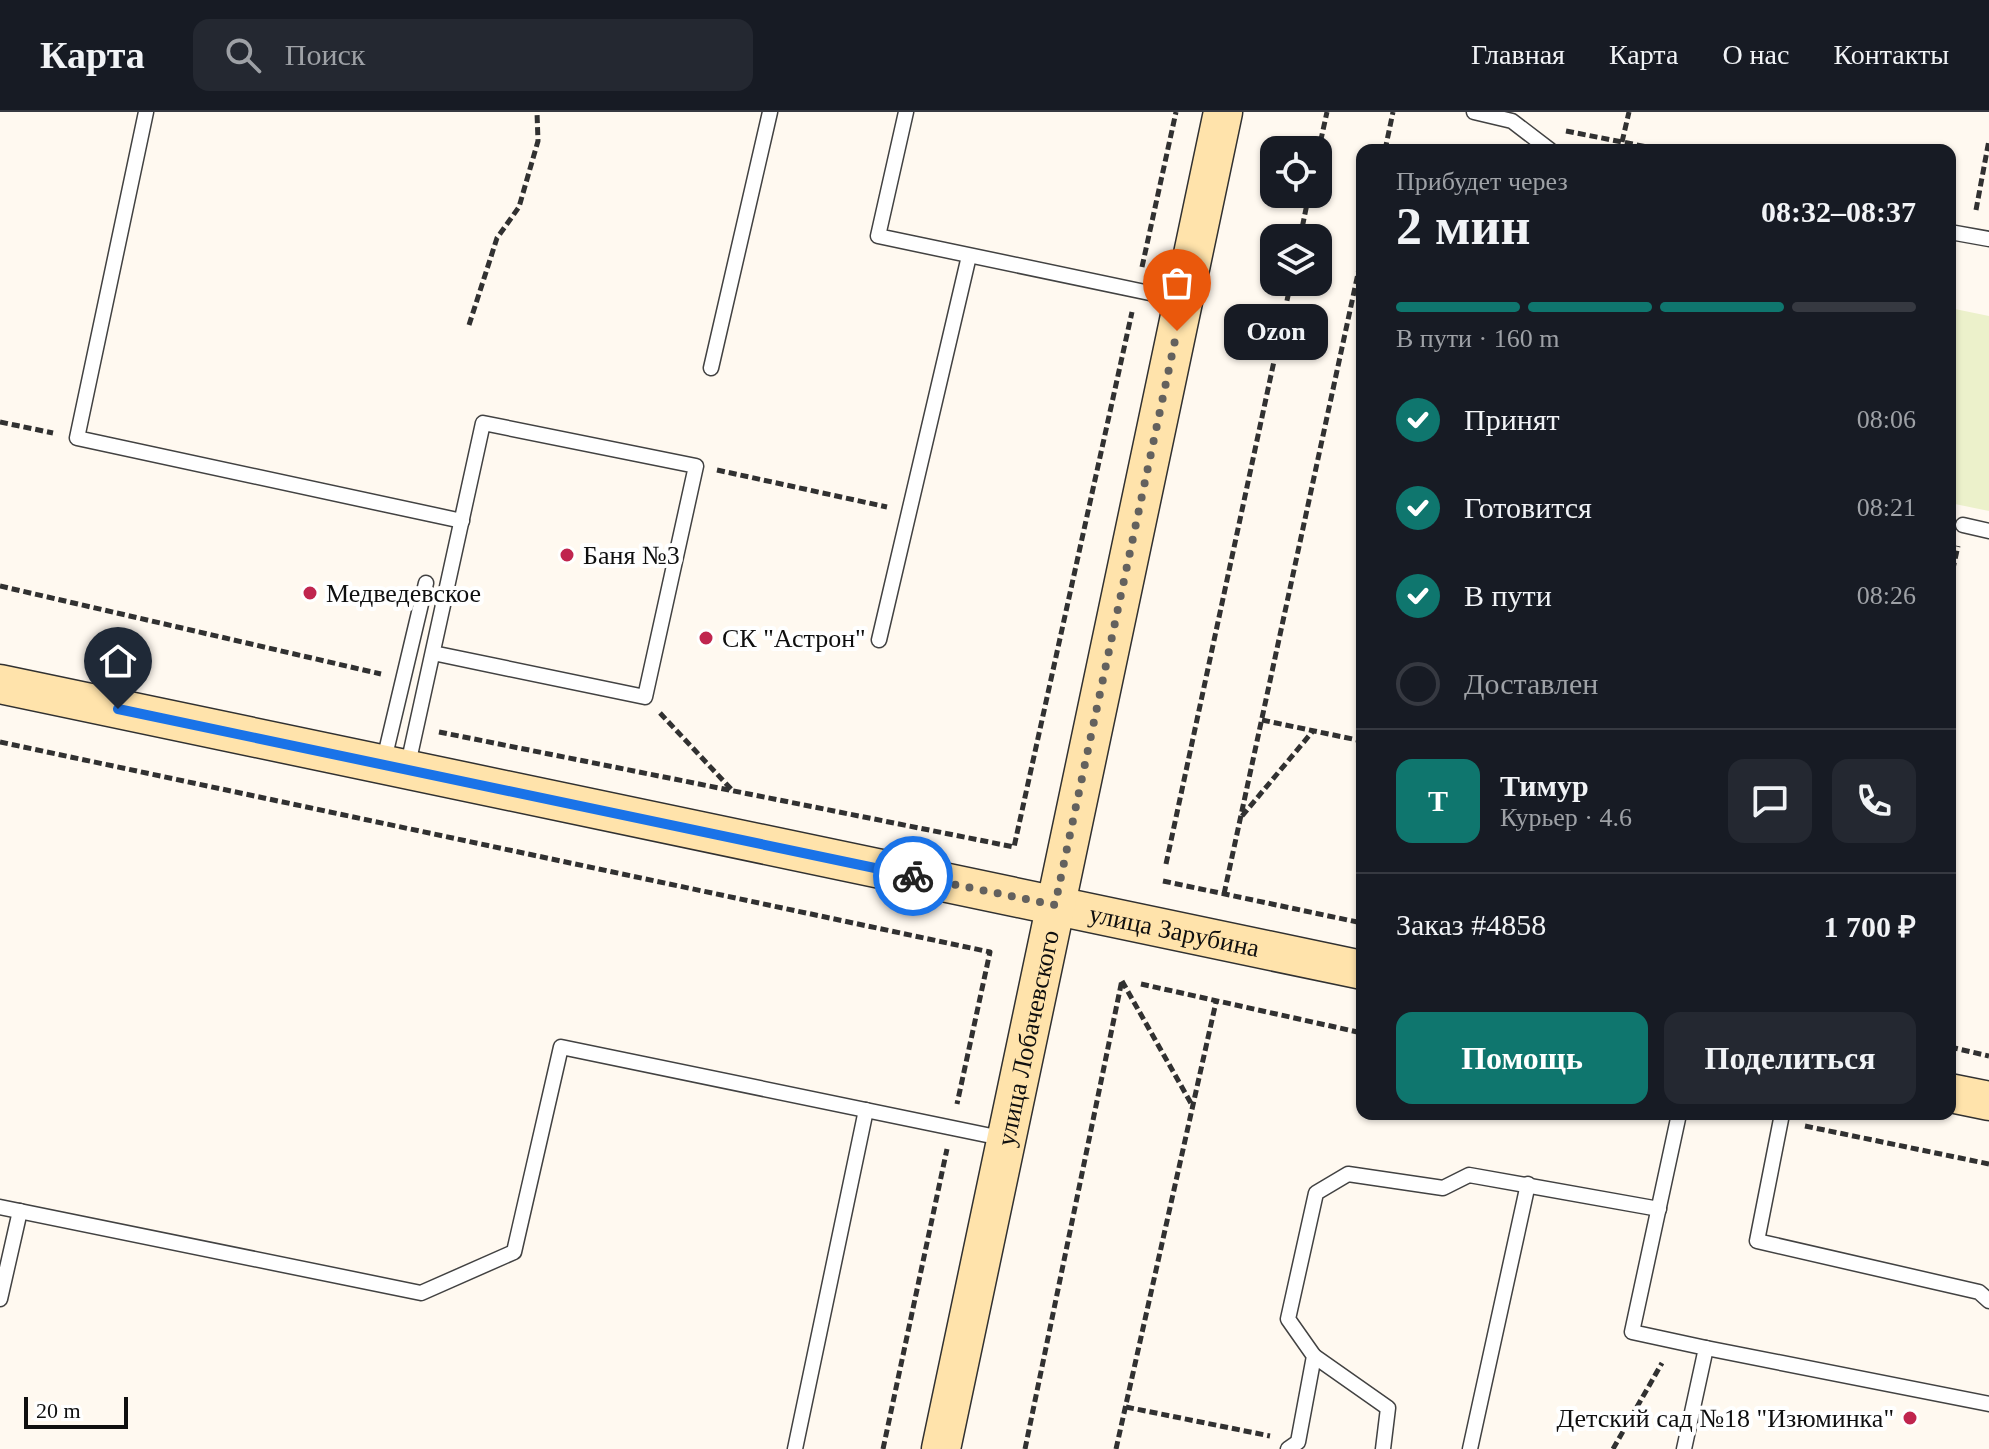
<!DOCTYPE html>
<html lang="ru">
<head>
<meta charset="utf-8">
<style>
	:root { --surface:#171b24; --page:#242831; --text:#f1f3f6; --muted:#9ea1a6; --line:#363941; --accent:#0f766e }
	body { margin:0; font-family:Georgia,serif; background:var(--page); color:var(--text); height:100vh; display:flex; flex-direction:column; font-size:30px; white-space:nowrap }
	* { box-sizing:border-box; margin:0 }
	p { font-size:26px; color:var(--muted) }
	.icon { flex:none; width:44px; height:44px; fill:none; stroke:currentColor; stroke-width:2; stroke-linecap:round; stroke-linejoin:round }
	.map { position:relative; flex:1; overflow:hidden }
	.panel { position:absolute; left:1356px; top:32px; width:600px; height:976px; display:flex; flex-direction:column; background:var(--surface); border-radius:16px; box-shadow:0 2px 6px #0004 }
	.panel>* { flex:none }
	.fabs { position:absolute; left:1260px; top:24px; display:grid; gap:16px }
	.fabs a { display:grid; place-items:center; width:72px; height:72px; border-radius:16px; background:var(--surface); box-shadow:0 2px 6px #0004; font-size:40px }
	.scale { position:absolute; left:24px; bottom:20px; width:104px; box-sizing:border-box; padding-left:8px; border:4px solid #0f0f0f; border-top:0; font-size:22px; line-height:28px; white-space:nowrap; color:#0f0f0f; -webkit-text-stroke:6px #fff; paint-order:stroke }
	.pin { position:absolute; display:grid; place-items:center; width:68px; height:68px; color:#fff; margin:-82px -34px; border-radius:50% 50% 50% 0; rotate:-45deg; box-shadow:0 0 8px #0007 }
	.pin .icon { rotate:45deg }
	.courier { position:absolute; display:grid; place-items:center; width:80px; height:80px; margin:-40px; border:6px solid #1a73e8; border-radius:50%; background:#fff; color:#222; box-shadow:0 2px 10px #0007 }
	.bubble { position:absolute; height:56px; border-radius:16px; background:var(--surface); box-shadow:0 2px 6px #0004; font-size:26px; font-weight:800; line-height:56px; text-align:center }
	.summary em { font-style:normal; font-weight:800 }
	.summary div { display:flex; flex-direction:column-reverse }
	.summary { display:flex; align-items:center; justify-content:space-between; height:136px; padding:0 40px }
	h1 { font-size:52px; font-weight:800; line-height:60px }
	.bar { display:grid; grid-template-columns:repeat(4,1fr); gap:12px 8px; align-content:center; height:96px; padding:0 40px }
	.bar i { height:10px; border-radius:6px; background:var(--line) }
	.bar .current { background:var(--accent) }
	.bar p { grid-column:span 4 }
	.line { display:flex; align-items:center; gap:20px; padding:0 40px; border-top:2px solid var(--line) }
	.line div { flex:1 }
	.round { display:grid; place-items:center; flex:none; width:84px; height:84px; border-radius:16px; background:var(--page) }
	ol { padding:0 40px; list-style:none }
	li { display:flex; align-items:center; gap:24px; height:88px }
	li p { margin-inline-start:auto }
	li .icon { padding:8px; border-radius:50%; background:var(--accent); color:#fff; stroke-width:4 }
	li:last-child { color:var(--muted) }
	li i { width:44px; height:44px; border:4px solid var(--line); border-radius:50% }
	.button { display:flex; gap:16px; margin-top:auto; padding:16px 40px }
	.button a { flex:1; height:92px; border-radius:16px; background:var(--accent); color:#fff; font-size:32px; font-weight:800; line-height:92px; text-align:center }
	.button a+a { background:var(--page); color:var(--text) }
	header { display:flex; align-items:center; gap:48px; box-sizing:border-box; height:112px; padding:0 40px; background:var(--surface); border-bottom:2px solid var(--line) }
	header strong { font-size:38px }
	nav { display:flex; gap:44px; margin-inline-start:auto; font-size:28px }
	.search { width:560px; height:72px; background:var(--page); display:flex; align-items:center; gap:20px; box-sizing:border-box; padding:0 28px; border-radius:16px; color:var(--muted); font-size:30px }
	.map>svg:first-child { display:block }
	.pitch { fill:#ecf1cb }
	.lines { fill:none; stroke-linecap:round; stroke-linejoin:round }
	.lane-casing { stroke:#424242; stroke-width:17 }
	.secondary-casing { stroke:#313131; stroke-width:41 }
	.path { stroke:#313131; stroke-width:5; stroke-dasharray:8 4; stroke-linecap:butt }
	.lane { stroke:#fff; stroke-width:14 }
	.secondary { stroke:#ffe3ab; stroke-width:38 }
	.done { stroke:#63615e; stroke-width:8; stroke-dasharray:0 14.4 }
	.route { stroke:#1a73e8; stroke-width:10 }
	.poi-dot { fill:#c0254e; stroke:#fff; stroke-width:3 }
	.labels { text-anchor:middle; stroke-width:8; stroke-linejoin:round; paint-order:stroke }
	.poi-label { font-size:26px; fill:#0f0f0f; stroke:#fff; text-anchor:start }
	.street-label { font-size:26px; fill:#0f0f0f; stroke:#fff }
</style>
</head>
<body>
<header>
<strong>Карта</strong>
<div class="search"><svg class="icon" aria-label="search" viewBox="0 0 24 24"><circle cx="10" cy="10" r="6"/><path d="M15 15l6 6"/></svg>Поиск</div>
<nav><a>Главная</a><a>Карта</a><a>О нас</a><a>Контакты</a></nav>
</header>
<div class="map">
<svg width="1989" height="1337" viewBox="0 0 1989 1337">
	<rect width="100%" height="100%" fill="#fff9f0"/>
	<polygon class="pitch" points="1950,196 1989,204 1989,399 1950,391"/>
	<g class="lines">
		<defs>
			<g id="lane">
				<polyline points="146,0 77,326 462,409"/>
				<polyline points="906,0 878,124 1183,188"/>
				<polyline points="1474,0 1512,9 1550,38"/>
				<polyline points="1950,120 1989,127"/>
				<polyline points="711,256 770,0"/>
				<polyline points="1963,413 1989,419"/>
				<polyline points="879,528 969,144"/>
				<polyline points="383,652 426,471"/>
				<polyline points="407,657 483,311 696,354 645,585 433,541"/>
				<polyline points="1679,1002 1632,1220 1706,1236 1684,1337"/>
				<polyline points="1782,1002 1757,1129 1979,1180 1989,1189"/>
				<polyline points="0,1095 421,1181 514,1140 561,935 1006,1027"/>
				<polyline points="0,1187 20,1099"/>
				<polyline points="1706,1236 1989,1292"/>
				<polyline points="1314,1244 1388,1296 1383,1337"/>
				<polyline points="795,1337 866,998"/>
				<polyline points="1288,1337 1298,1330 1314,1244 1288,1207 1316,1081 1348,1062 1443,1076 1469,1063 1659,1097"/>
				<polyline points="1470,1337 1528,1072"/>
			</g>
			<g id="secondary">
				<path id="s1" d="M0,572L1362,858"/>
				<polyline points="1950,981 1989,989"/>
				<path id="s2" d="M941,1337L1223,0"/>
			</g>
		</defs>
		<use href="#lane" class="lane-casing"/>
		<use href="#secondary" class="secondary-casing"/>
		<g class="path">
			<polyline points="1566,19 1663,38"/>
			<polyline points="1622,30 1629,0"/>
			<polyline points="1385,38 1393,0"/>
			<polyline points="1318,41 1327,0"/>
			<polyline points="1976,98 1989,28"/>
			<polyline points="1300,126 1309,82"/>
			<polyline points="1142,155 1176,0"/>
			<polyline points="469,213 497,126 519,95 538,29 537,0"/>
			<polyline points="0,310 53,321"/>
			<polyline points="717,358 887,395"/>
			<polyline points="1950,470 1958,434"/>
			<polyline points="0,474 381,562"/>
			<polyline points="660,601 732,678"/>
			<polyline points="1262,608 1362,629"/>
			<polyline points="439,620 1014,735 1132,200"/>
			<polyline points="0,630 990,840 957,992"/>
			<polyline points="1242,704 1313,619"/>
			<polyline points="1166,752 1291,170"/>
			<polyline points="1163,769 1362,811"/>
			<polyline points="1224,782 1362,143"/>
			<polyline points="1122,869 1192,993"/>
			<polyline points="1141,872 1362,921"/>
			<polyline points="1950,935 1989,944"/>
			<polyline points="1805,1014 1989,1052"/>
			<polyline points="1126,1295 1270,1324"/>
			<polyline points="883,1337 947,1037"/>
			<polyline points="1025,1337 1122,868"/>
			<polyline points="1116,1337 1216,890"/>
			<polyline points="1613,1337 1662,1251"/>
		</g>
		<use href="#lane" class="lane"/>
		<use href="#secondary" class="secondary"/>
	</g>
	<g class="lines">
		<polyline class="done" points="913,764 1055,793 1177,219"/>
		<polyline class="route" points="118,597 913,764"/>
	</g>
	<g class="poi-dot">
		<circle cx="567" cy="443" r="8"/>
		<circle cx="310" cy="481" r="8"/>
		<circle cx="706" cy="526" r="8"/>
		<circle cx="1910" cy="1306" r="8"/>
	</g>
	<g class="labels">
		<g class="poi-label">
			<text x="583" y="452">Баня №3</text>
			<text x="326" y="490">Медведевское</text>
			<text x="722" y="535">СК "Астрон"</text>
			<text x="1894" y="1315" text-anchor="end">Детский сад №18 "Изюминка"</text>
		</g>
		<g class="street-label">
			<text dy="9" stroke="none"><textPath href="#s1" startOffset="1200">улица Зарубина</textPath></text>
			<text dy="9" stroke="none"><textPath href="#s2" startOffset="420">улица Лобачевского</textPath></text>
		</g>
	</g>
</svg>
<div class="fabs">
<a><svg class="icon" aria-label="locate" viewBox="0 0 24 24"><circle cx="12" cy="12" r="6"/><path d="M12 2v4M12 18v4M2 12h4M18 12h4"/></svg></a>
<a><svg class="icon" aria-label="layers" viewBox="0 0 24 24"><path d="M12 4l9 5-9 5-9-5zM3 14l9 5 9-5"/></svg></a>
</div>
<div class="scale">20 m</div>
<div class="pin" style="left:1177px;top:219px;background:#ea580c"><svg class="icon" aria-label="bag" viewBox="0 0 24 24"><path d="M5 8h14l-1 12H6zM9 8a3 3 0 0 1 6 0"/></svg></div>
<div class="pin" style="left:118px;top:597px;background:#1f2937"><svg class="icon" aria-label="home" viewBox="0 0 24 24"><path d="M3 11l9-7 9 7M6 9v11h12V9"/></svg></div>
<div class="courier" style="left:913px;top:764px"><svg class="icon" aria-label="bike" viewBox="0 0 24 24"><circle cx="6" cy="16" r="4"/><circle cx="18" cy="16" r="4"/><path d="M6 16l4-8h5l3 8M10 8l3 8H6M13 5h3"/></svg></div>
<div class="bubble" style="left:1224px;top:192px;width:104px">Ozon</div>
<section class="panel">
<div class="summary"><div><h1>2 мин</h1><p>Прибудет через</p></div><em>08:32–08:37</em></div>
<div class="bar"><i class="current"></i><i class="current"></i><i class="current"></i><i></i><p>В пути · 160 m</p></div>
<ol>
<li><svg class="icon" aria-label="check" viewBox="0 0 24 24"><path d="M5 12l5 5 9-10"/></svg>Принят<p>08:06</p></li>
<li><svg class="icon" aria-label="check" viewBox="0 0 24 24"><path d="M5 12l5 5 9-10"/></svg>Готовится<p>08:21</p></li>
<li><svg class="icon" aria-label="check" viewBox="0 0 24 24"><path d="M5 12l5 5 9-10"/></svg>В пути<p>08:26</p></li>
<li><i></i>Доставлен</li>
</ol>
<div class="line" style="height:144px"><b class="round" style="background:var(--accent);color:#fff">Т</b><div><b>Тимур</b><p>Курьер · 4.6</p></div><a class="round"><svg class="icon" aria-label="chat" viewBox="0 0 24 24"><path d="M4 5h16v11H9l-5 4z"/></svg></a><a class="round"><svg class="icon" aria-label="phone" viewBox="0 0 24 24"><path d="M5 4h4l2 5-3 2q2 4 5 5l2-3 5 2v4C11 20 4 13 5 4z"/></svg></a></div>
<div class="line" style="height:104px"><div>Заказ #4858</div><b>1 700 ₽</b></div>
<div class="button"><a>Помощь</a><a>Поделиться</a></div>
</section>
</div>
</body>
</html>
